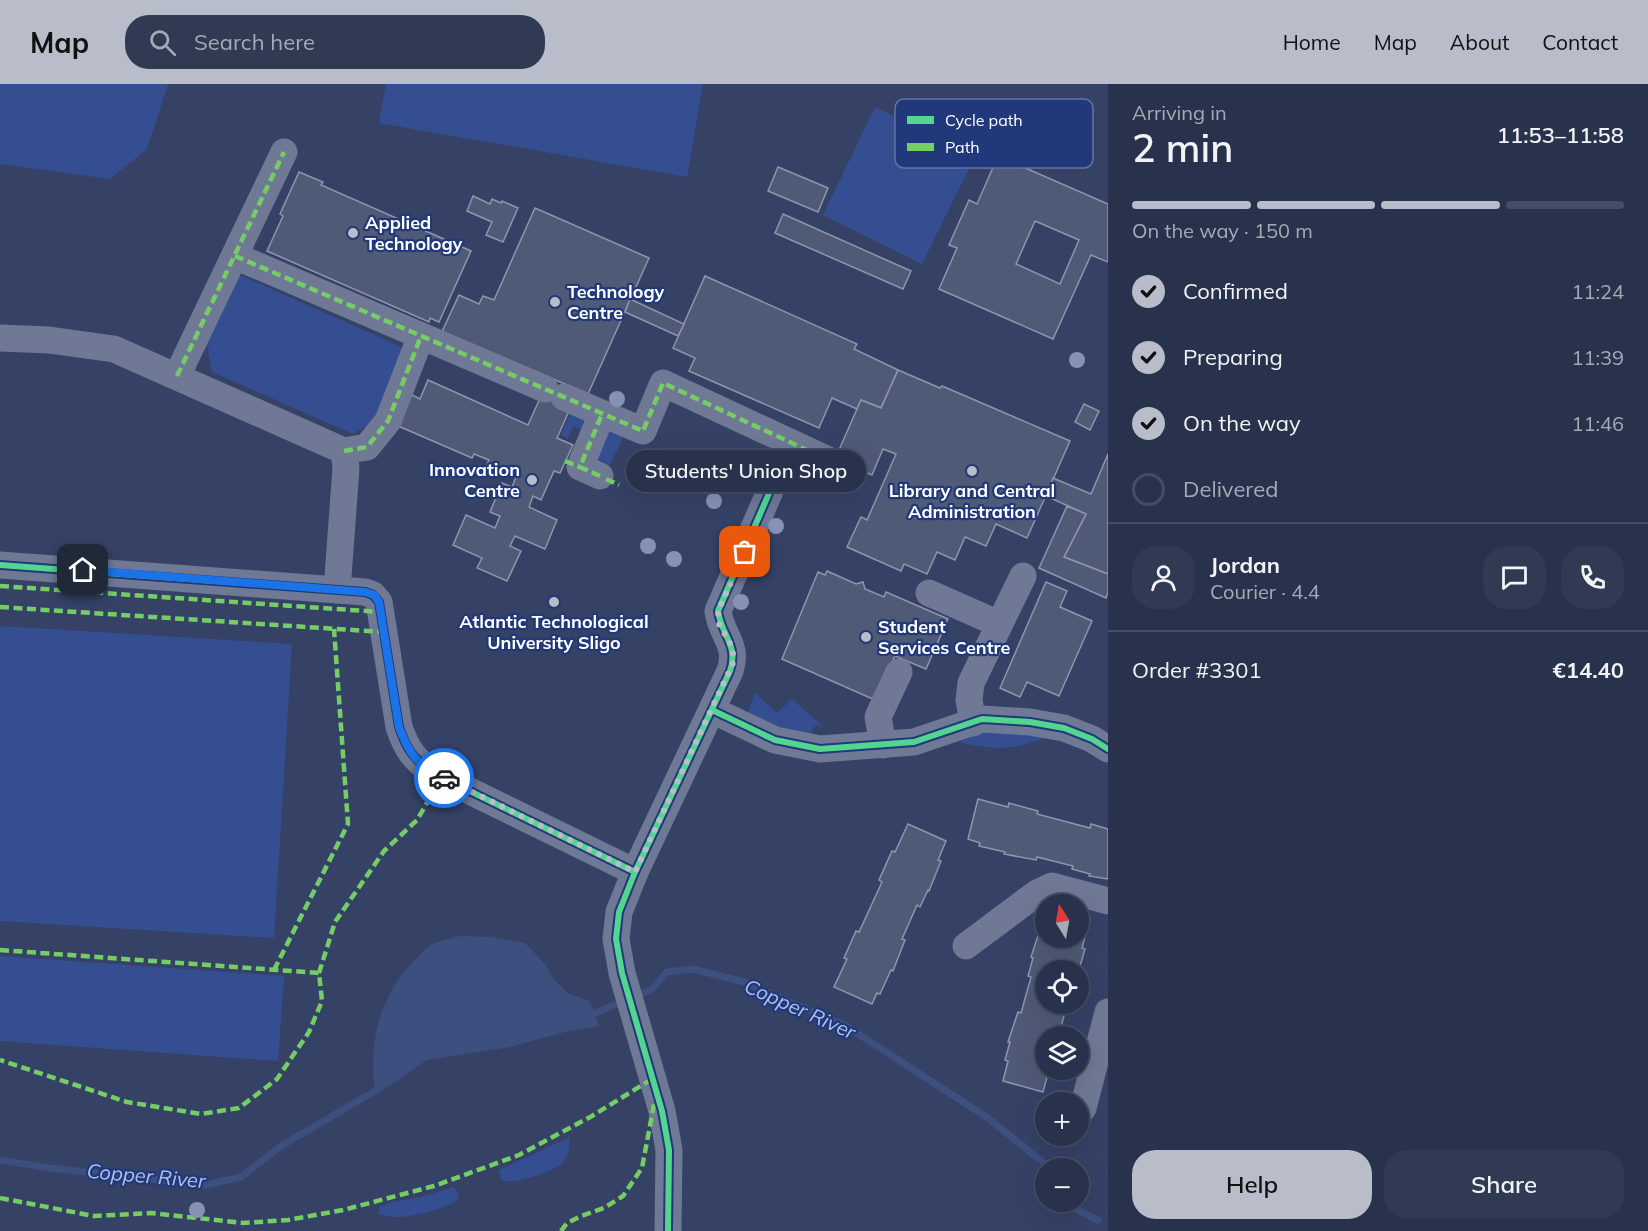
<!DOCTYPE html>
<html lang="en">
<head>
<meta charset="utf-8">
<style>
	:root { --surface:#28324c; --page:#303a53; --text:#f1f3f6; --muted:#a5aab5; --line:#444d64; --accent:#b8bdc9 }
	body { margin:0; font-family:Mulish,sans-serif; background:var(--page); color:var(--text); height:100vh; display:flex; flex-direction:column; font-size:22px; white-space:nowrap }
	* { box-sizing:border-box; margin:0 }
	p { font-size:20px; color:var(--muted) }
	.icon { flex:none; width:33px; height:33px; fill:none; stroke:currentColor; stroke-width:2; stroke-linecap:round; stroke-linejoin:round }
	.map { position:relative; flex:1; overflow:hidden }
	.drawer { display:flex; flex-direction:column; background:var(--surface); width:540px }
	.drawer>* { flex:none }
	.needle { width:39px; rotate:349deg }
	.buttons { position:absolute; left:1035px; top:810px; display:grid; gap:12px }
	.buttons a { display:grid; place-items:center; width:54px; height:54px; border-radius:50%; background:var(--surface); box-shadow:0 6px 24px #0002,0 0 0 2px var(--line); font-size:30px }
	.pin { position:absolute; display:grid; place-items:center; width:51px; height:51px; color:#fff; margin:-26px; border-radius:12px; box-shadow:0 3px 9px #0006 }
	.courier { position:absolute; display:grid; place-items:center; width:60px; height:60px; margin:-30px; border:4px solid #1a73e8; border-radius:50%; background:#fff; color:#222; box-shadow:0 2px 8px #0007 }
	.bubble { position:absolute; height:42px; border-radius:21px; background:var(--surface); box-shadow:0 6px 24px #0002,0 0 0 2px var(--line); font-size:20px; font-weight:600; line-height:42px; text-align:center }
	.overview em { font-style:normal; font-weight:600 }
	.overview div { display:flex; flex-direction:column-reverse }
	.overview { display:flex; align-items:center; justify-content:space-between; height:102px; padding:0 24px }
	h1 { font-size:39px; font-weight:600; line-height:45px }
	.bar { display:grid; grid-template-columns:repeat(4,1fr); gap:9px 6px; align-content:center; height:72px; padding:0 24px }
	.bar i { height:8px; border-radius:4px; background:var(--line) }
	.bar .active { background:var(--accent) }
	.bar p { grid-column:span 4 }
	.line { display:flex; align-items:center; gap:15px; padding:0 24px; border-top:2px solid var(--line) }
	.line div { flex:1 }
	.round { display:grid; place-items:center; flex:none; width:63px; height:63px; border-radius:24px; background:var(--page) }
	ol { padding:0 24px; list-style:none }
	li { display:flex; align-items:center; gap:18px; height:66px }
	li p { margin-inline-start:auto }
	li .icon { padding:6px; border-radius:50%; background:var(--accent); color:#111; stroke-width:4 }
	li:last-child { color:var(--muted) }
	li i { width:33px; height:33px; border:3px solid var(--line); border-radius:50% }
	.action { display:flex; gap:12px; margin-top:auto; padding:12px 24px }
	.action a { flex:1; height:69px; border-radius:24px; background:var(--accent); color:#111; font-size:24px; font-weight:600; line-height:69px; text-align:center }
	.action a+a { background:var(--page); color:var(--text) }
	header { display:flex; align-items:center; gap:36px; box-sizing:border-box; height:84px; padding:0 30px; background:var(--accent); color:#111 }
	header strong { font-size:28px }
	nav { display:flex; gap:33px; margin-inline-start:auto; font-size:21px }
	.search { width:420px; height:54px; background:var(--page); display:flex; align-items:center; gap:15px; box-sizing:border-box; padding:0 21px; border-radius:24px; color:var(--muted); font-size:22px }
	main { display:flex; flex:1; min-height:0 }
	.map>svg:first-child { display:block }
	.green { fill:#344e91 }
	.water { fill:#3d4f7e }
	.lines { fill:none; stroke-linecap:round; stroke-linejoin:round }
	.stream { stroke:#3d4f7e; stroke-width:7 }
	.building { fill:#4f5a76; stroke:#8d96ac; stroke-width:1.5; fill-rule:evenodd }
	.minor { stroke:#6f7995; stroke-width:27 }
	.quiet { stroke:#74ce65; stroke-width:4.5; stroke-dasharray:9 4.5; stroke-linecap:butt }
	.cycleway-casing { stroke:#21397a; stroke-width:10 }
	.cycleway { stroke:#53d58f; stroke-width:6 }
	.tree { fill:#8592b4 }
	.done { stroke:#b8bdc9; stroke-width:6; stroke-dasharray:0 10.8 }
	.route { stroke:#1a73e8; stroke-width:8 }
	.poi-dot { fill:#b8bdc9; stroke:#21397a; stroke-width:2 }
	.labels { text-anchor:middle; stroke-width:4.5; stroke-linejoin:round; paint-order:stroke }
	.poi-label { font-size:18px; font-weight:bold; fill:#fff; stroke:#21397a; text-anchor:start }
	.water-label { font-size:20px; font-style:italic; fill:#aec0ed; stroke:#21397a }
	.key { fill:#21397a; stroke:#6474a2; stroke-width:1.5 }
	.key-label { font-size:16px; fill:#fff }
</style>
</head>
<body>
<header>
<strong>Map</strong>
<div class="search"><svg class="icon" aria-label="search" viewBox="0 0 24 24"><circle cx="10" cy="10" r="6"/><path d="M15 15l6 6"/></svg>Search here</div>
<nav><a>Home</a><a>Map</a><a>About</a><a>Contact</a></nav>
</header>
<main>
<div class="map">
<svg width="1108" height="1147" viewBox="0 0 1108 1147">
	<rect width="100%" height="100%" fill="#354266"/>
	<g class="green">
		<polygon points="0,0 168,0 147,65 110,95 0,80"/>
		<polygon points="386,0 703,0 687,93 379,39"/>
		<polygon points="875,23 975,72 922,180 823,131"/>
		<polygon points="240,191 404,264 373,338 353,350 212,288 208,268 209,263 201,261"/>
		<polygon points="574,321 598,332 590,350 573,342 568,354 561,351"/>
		<polygon points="606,336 627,345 610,381 590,372"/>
		<path d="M812,379L836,381C833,388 830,399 825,404C815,413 798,407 789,399L793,386L807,384Z"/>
		<polygon points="0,542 292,560 274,854 0,837"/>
		<polygon points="755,609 777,629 792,615 824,643 816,641 813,644 811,654 746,633"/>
		<path d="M984,646L1047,653C1012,667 995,666 959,658Z"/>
		<polygon points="0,872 284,892 278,977 0,957"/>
		<path d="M570,1053C569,1063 569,1074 561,1080C552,1088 511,1102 501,1096L499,1086Z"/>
		<path d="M453,1103L456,1106L459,1114C452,1124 411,1133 399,1133C392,1133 385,1131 379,1130V1123L391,1118L421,1113Z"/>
	</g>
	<path class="water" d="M460,852L490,853L525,859L545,880L554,896L569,910L590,917L599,942L569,947L510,963L427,976L382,1007H375C368,959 380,909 416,875C421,870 426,863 433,860C441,856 451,855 460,852Z"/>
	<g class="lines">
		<g class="stream">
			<polyline points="636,912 652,905 667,888 693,885 744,898 846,942 988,1034 1050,1084"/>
			<polyline points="595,929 626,916"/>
			<polyline points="0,1076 49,1084 205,1101 241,1093 281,1062 375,1007"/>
			<polyline points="1071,1118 1076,1125 1098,1136"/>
		</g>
	</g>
	<g class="building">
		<path d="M998,72L1108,120V178L1091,171L1053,255L939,205L957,164L949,161L969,116L977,120ZM1035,137L1079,156L1060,200L1016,180Z"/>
		<polygon points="778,83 828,104 818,128 768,107"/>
		<polygon points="299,88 323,98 321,101 471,167 439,238 430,234 429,238 267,167 283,132 280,130"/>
		<polygon points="473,112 490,120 492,115 501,119 502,117 518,124 503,158 486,151 492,138 467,127"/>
		<polygon points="535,124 649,174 588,310 495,270 440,252 459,211 479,220 483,212 494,216"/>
		<polygon points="783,130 911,187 903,205 775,149"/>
		<polygon points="705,192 857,260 854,265 896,285 898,286 881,324 861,316 857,325 832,314 819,344 689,287 695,274 673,264"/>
		<polygon points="630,215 684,240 678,252 625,228"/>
		<polygon points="898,286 940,304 942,302 1070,357 1027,454 996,440 986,462 965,453 955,476 937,468 927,490 904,480 901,487 847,463 861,433 867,436 896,370 883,365 872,391 835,375 861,316 881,324"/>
		<polygon points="428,296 528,341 541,312 570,325 557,354 573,361 560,389 554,387 541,416 533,412 529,423 557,436 545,465 515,452 510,462 521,467 507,497 477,484 482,474 453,461 466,431 495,444 500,432 490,428 502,399 512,403 516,393 487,380 489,376 474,370 472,374 396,341 410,310 420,315"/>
		<polygon points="1084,320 1099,327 1090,346 1075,338"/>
		<polygon points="1108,370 1108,490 1064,473 1086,430 1046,412 1053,394 1091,410"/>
		<polygon points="1067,422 1086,430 1064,473 1108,490 1108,508 1106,514 1039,484"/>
		<polygon points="827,487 856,500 863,498 865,505 884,513 886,508 948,535 926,585 895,572 875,616 782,575 818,488 825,491"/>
		<polygon points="1046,498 1067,507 1060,523 1092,537 1059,612 1027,598 1020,613 1000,604"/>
		<polygon points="978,715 1008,723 1009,719 1038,727 1037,730 1090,744 1091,740 1108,745 1108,795 1089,792 1090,790 1072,785 1073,782 1037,773 1036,776 1004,770 1005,768 979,762 980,759 968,755"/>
		<polygon points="908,740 946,757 938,776 941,777 929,807 928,806 920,823 917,821 902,855 905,856 893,887 891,886 880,910 877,909 872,920 834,903 847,875 844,874 856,847 859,848 882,798 879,796 892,767 895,768"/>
		<polygon points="1078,832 1090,835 1082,864 1085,865 1078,889 1078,886 1046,886 1046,920 1067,920 1060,947 1063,948 1062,952 1046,952 1046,986 1049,986 1043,1008 1003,997 1008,977 1005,976 1010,958 1008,958 1018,928 1021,929 1031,893 1028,892 1033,874 1031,873 1043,836 1046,836 1046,854 1078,854"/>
	</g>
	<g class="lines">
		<g class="minor">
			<polyline points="235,172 545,305"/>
			<polyline points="0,254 49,256 114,265 344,367 346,384 337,506"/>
			<polyline points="177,292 284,68"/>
			<polyline points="564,313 643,347 663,299 837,380"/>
			<polyline points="344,367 367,363 388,337 421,252"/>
			<polyline points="600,392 580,383 602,330"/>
			<path d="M0,481L365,508L373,511L379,518L399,643C407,666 413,674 433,689L635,788"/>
			<polyline points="929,509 999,540"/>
			<polyline points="712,626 775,656 820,665 914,658 982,635 1030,638 1064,644 1092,655 1108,665"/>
			<polyline points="973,639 969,616 971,599 1023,492"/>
			<polyline points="883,661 878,633 899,588"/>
			<polyline points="966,862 1037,809 1052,802 1108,817"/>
			<polyline points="1078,1030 1083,1024 1108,928"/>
			<path d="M668,1147L669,1066L662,1027L622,889L616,855L619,828L635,788L730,587C739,561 721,551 718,527L770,407"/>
		</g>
		<g class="quiet">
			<polyline points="235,172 643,347 663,299 837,380"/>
			<polyline points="177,292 284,68"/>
			<polyline points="344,367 367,363 388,337 421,252"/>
			<polyline points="565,377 580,383"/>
			<polyline points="600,392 580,383 602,330"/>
			<polyline points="606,395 619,401"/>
			<polyline points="0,502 381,528"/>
			<polyline points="0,523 384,548"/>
			<polyline points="0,866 319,889 322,917 309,948 277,995 239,1024 201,1030 127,1018 0,976"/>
			<polyline points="274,886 348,740 334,545"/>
			<polyline points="319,889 335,838 384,767 417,736 442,693"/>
			<polyline points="0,1114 94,1132 151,1129 243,1139 288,1136 343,1126 434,1102 519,1071 592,1032 652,995"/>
			<polyline points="561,1147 567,1139 581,1132 604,1124 623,1112 642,1084 655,1015"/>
		</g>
		<defs>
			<g id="cycleway">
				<path d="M0,481L365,508L373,511L379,518L399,643C407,666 413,674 433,689L635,788"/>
				<polyline points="712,626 775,656 820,665 914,658 982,635 1030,638 1064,644 1092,655 1108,665"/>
				<path d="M668,1147L669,1066L662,1027L622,889L616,855L619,828L635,788L730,587C739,561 721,551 718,527L770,407"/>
			</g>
		</defs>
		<use href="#cycleway" class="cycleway-casing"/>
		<use href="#cycleway" class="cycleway"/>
	</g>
	<g class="tree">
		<circle cx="1077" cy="276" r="8"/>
		<circle cx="617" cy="315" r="8"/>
		<circle cx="651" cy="390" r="8"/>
		<circle cx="681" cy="402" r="8"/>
		<circle cx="714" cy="417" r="8"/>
		<circle cx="776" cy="442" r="8"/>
		<circle cx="648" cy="462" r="8"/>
		<circle cx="674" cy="475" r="8"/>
		<circle cx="741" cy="518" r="8"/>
		<circle cx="197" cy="1126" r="8"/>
	</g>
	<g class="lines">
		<polyline class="done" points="444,694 635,788 734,577 732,563 719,540 718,527 745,468"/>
		<path class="route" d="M83,486L365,508L374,511L379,518L399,643C409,670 418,682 444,694"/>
	</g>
	<g class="poi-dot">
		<circle cx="353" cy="149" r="6"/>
		<circle cx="555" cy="218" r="6"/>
		<circle cx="972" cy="387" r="6"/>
		<circle cx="532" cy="396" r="6"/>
		<circle cx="554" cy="518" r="6"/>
		<circle cx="866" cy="553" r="6"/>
	</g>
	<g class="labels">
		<g class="poi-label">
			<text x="365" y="145">Applied<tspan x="365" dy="21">Technology</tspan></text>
			<text x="567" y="214">Technology<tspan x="567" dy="21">Centre</tspan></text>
			<text x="520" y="392" text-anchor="end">Innovation<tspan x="520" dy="21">Centre</tspan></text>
			<text x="972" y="413" text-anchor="middle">Library and Central<tspan x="972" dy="21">Administration</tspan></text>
			<text x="554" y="544" text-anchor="middle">Atlantic Technological<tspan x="554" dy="21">University Sligo</tspan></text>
			<text x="878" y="549">Student<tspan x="878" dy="21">Services Centre</tspan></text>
		</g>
		<g class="water-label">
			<text transform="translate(800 925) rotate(24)" y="7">Copper River</text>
			<text transform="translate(146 1092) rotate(5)" y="7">Copper River</text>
		</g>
	</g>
	<rect x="895" y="15" width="198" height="69" rx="9" class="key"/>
	<rect x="907" y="32" width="27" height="8" fill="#53d58f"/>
	<rect x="907" y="59" width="27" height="8" fill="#74ce65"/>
	<g class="key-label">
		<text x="945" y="42">Cycle path</text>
		<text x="945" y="69">Path</text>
	</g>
</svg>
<div class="buttons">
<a><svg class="needle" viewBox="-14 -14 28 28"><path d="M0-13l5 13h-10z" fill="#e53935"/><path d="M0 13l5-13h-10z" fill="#a5aab5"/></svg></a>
<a><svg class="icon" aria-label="locate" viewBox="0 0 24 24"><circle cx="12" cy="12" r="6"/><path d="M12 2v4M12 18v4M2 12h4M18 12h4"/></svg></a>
<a><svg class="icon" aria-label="layers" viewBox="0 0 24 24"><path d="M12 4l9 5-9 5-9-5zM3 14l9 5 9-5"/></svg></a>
<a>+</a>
<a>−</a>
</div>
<div class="pin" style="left:745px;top:468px;background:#ea580c"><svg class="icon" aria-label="bag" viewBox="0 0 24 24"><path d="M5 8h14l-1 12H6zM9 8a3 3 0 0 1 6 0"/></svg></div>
<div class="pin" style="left:83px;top:486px;background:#1f2937"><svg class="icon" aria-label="home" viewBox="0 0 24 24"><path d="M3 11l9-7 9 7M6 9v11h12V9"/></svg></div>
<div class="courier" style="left:444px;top:694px"><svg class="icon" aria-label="car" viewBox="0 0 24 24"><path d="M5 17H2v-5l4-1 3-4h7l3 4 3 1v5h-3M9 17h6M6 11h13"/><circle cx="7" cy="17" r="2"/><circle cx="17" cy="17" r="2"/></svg></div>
<div class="bubble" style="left:626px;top:366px;width:240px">Students' Union Shop</div>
</div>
<section class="drawer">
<div class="overview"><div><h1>2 min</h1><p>Arriving in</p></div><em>11:53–11:58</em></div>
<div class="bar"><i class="active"></i><i class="active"></i><i class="active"></i><i></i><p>On the way · 150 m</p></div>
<ol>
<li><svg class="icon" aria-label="check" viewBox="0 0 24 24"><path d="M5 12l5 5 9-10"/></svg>Confirmed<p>11:24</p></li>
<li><svg class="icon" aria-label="check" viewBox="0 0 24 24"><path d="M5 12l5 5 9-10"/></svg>Preparing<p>11:39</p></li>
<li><svg class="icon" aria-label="check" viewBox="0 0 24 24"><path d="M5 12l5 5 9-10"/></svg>On the way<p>11:46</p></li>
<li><i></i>Delivered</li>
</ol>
<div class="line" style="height:108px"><a class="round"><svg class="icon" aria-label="person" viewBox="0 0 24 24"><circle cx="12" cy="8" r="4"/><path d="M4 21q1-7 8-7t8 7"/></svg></a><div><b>Jordan</b><p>Courier · 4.4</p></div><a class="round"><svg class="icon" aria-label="chat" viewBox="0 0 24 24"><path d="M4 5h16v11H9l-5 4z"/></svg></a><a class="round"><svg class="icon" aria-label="phone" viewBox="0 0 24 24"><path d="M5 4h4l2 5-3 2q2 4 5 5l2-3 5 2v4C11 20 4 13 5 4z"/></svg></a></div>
<div class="line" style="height:78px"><div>Order #3301</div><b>€14.40</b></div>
<div class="action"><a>Help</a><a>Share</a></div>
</section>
</main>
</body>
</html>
